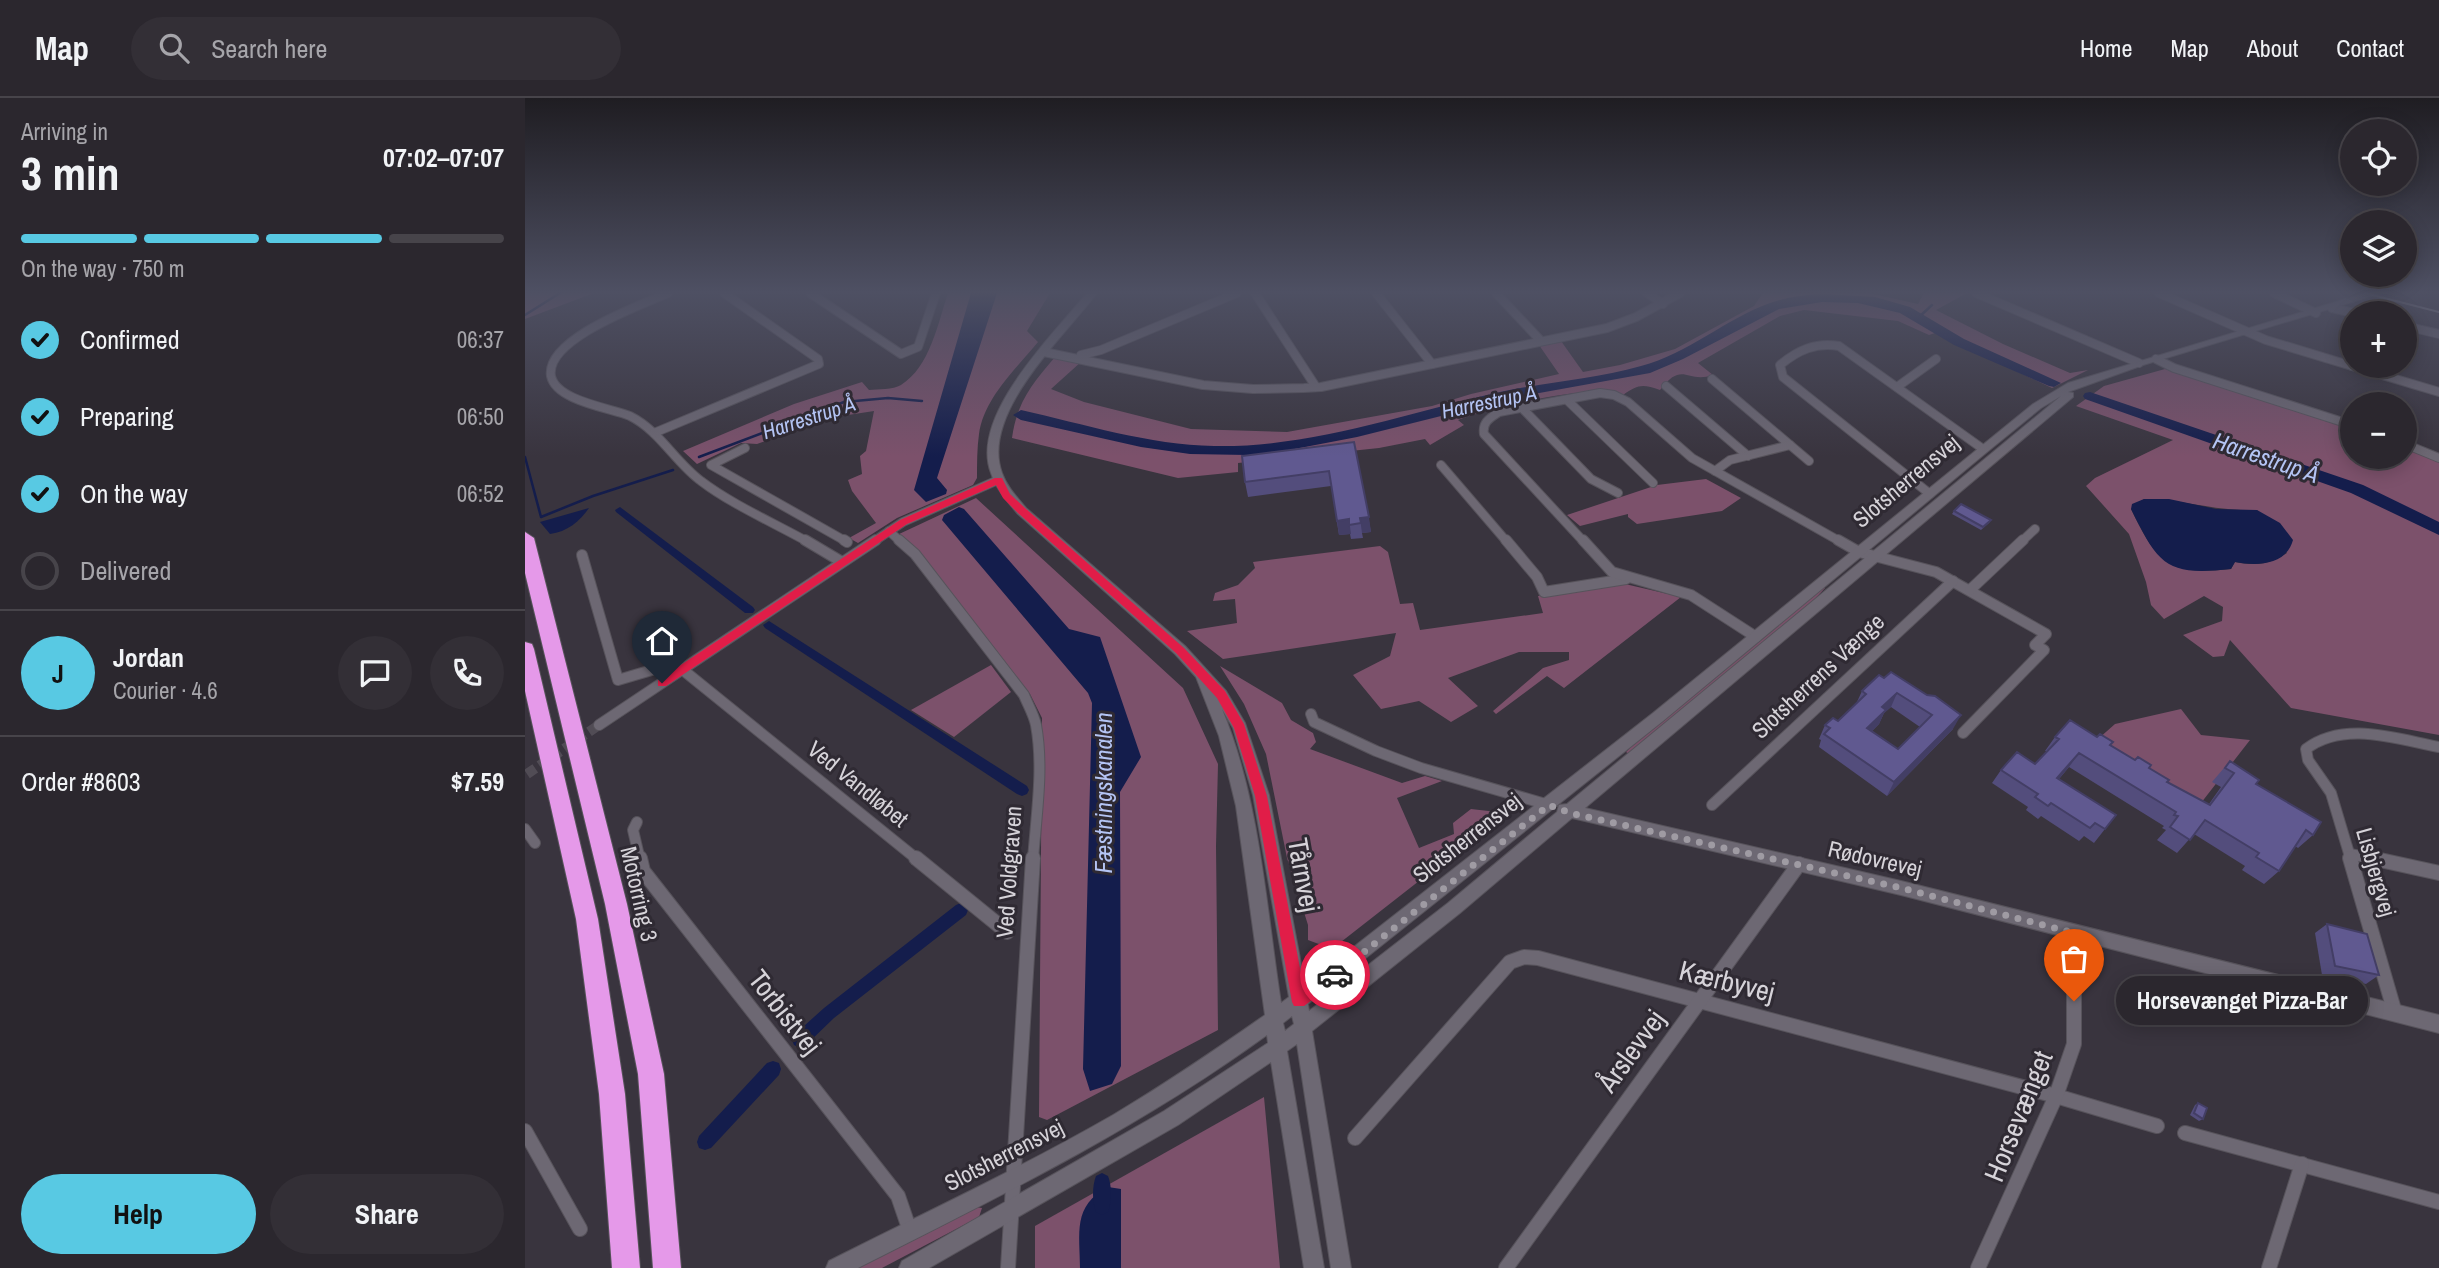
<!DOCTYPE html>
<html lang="en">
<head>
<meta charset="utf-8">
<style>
	:root { --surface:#2b272e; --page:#332f36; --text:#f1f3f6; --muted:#a6a5aa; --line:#47444a; --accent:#58c9e3 }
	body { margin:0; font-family:"Archivo Narrow",sans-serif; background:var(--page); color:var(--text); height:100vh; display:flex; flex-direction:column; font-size:26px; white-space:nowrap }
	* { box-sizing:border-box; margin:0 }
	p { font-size:23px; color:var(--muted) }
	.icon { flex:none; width:38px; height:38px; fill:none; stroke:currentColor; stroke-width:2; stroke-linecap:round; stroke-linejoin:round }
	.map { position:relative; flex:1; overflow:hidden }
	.panel { display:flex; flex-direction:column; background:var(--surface); width:525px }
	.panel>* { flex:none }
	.controls { position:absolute; left:1815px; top:21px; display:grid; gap:14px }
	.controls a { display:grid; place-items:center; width:77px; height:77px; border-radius:50%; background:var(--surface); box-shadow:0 4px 18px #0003,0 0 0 2px var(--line); font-size:35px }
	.pin { position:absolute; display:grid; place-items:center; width:60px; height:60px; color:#fff; margin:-72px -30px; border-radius:50% 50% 50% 0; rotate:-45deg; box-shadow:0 0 7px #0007 }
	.pin .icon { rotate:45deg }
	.courier { position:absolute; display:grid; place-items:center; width:70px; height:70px; margin:-35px; border:5px solid #e11d48; border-radius:50%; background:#fff; color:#222; box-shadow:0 2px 9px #0007 }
	.bubble { position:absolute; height:49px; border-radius:24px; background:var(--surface); box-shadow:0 4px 18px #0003,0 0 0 2px var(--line); font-size:23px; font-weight:700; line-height:49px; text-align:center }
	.head em { font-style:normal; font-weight:700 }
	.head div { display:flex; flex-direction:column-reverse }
	.head { display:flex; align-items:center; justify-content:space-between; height:119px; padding:0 21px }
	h1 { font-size:46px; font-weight:700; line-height:52px }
	.bar { display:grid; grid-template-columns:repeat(4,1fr); gap:10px 7px; align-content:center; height:84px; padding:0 21px }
	.bar i { height:9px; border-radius:5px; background:var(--line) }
	.bar .active { background:var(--accent) }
	.bar p { grid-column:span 4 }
	.line { display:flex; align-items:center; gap:18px; padding:0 21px; border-top:2px solid var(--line) }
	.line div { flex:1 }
	.round { display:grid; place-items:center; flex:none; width:74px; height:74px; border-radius:37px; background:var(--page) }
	ol { padding:0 21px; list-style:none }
	li { display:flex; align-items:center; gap:21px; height:77px }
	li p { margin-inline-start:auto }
	li .icon { padding:7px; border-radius:50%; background:var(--accent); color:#111; stroke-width:4 }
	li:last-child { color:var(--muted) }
	li i { width:38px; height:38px; border:4px solid var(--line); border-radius:50% }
	.button { display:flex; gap:14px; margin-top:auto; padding:14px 21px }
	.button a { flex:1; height:80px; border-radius:42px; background:var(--accent); color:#111; font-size:28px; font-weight:700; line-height:80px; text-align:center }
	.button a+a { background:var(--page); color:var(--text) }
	header { display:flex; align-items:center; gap:42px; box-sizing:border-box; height:98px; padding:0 35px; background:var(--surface); border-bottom:2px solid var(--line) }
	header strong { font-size:33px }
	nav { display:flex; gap:38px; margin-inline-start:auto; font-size:24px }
	.search { width:490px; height:63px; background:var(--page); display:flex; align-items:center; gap:18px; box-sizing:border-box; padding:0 24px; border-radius:38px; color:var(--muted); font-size:26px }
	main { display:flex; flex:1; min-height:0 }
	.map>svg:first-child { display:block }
	.green { fill:#7c516b; fill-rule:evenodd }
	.water { fill:#141d4c }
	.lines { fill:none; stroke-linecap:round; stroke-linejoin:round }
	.stream { stroke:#141d4c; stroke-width:2.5 }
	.canal { fill:#141d4c; fill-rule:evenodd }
	.river { fill:#141d4c; fill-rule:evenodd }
	.minor-tunnel { stroke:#514c55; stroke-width:10; stroke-dasharray:10 5; stroke-linecap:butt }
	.minor-far2-casing { stroke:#57535b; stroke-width:10 }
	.minor-far1-casing { stroke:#57535b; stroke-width:12 }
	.minor-casing { stroke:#57535b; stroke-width:16 }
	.tertiary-casing { stroke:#57535b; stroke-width:2 }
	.motorway-casing { stroke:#57535b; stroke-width:2 }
	.minor-far2 { stroke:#6d6873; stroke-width:8 }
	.minor-far1 { stroke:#6d6873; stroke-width:10 }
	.minor { stroke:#6d6873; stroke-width:14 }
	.tertiary { fill:#6d6873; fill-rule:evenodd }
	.motorway { fill:#e599e9; fill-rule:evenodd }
	.tram { stroke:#a7a3aa; stroke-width:2 }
	.wall { fill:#534d7c; fill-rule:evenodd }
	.shaded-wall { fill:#433e65 }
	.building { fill:#605990; stroke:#433e65; stroke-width:2; fill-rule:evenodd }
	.route { fill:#e11d48 }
	.done { stroke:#9f9ba3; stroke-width:7; stroke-dasharray:0 12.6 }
	.labels { text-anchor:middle; stroke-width:6; stroke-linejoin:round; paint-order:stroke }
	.far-water-label { font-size:21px; font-style:italic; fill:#b4c4f4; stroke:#2f2a33 }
	.street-label { font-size:23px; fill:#d6d3d9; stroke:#2f2a33 }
	.water-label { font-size:24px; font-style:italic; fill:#b4c4f4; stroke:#2f2a33 }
	.near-street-label { font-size:28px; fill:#d6d3d9; stroke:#2f2a33 }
</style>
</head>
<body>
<header>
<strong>Map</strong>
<div class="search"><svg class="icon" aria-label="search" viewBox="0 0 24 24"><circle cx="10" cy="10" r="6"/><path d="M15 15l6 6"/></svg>Search here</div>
<nav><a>Home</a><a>Map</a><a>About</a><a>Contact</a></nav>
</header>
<main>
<section class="panel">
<div class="head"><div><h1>3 min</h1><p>Arriving in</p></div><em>07:02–07:07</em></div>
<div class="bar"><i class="active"></i><i class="active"></i><i class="active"></i><i></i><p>On the way · 750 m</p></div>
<ol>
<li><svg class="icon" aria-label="check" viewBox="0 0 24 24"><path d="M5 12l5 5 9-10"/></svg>Confirmed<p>06:37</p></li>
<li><svg class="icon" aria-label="check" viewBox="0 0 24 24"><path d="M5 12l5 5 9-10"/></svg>Preparing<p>06:50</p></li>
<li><svg class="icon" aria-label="check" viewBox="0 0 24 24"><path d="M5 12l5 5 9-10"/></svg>On the way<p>06:52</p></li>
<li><i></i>Delivered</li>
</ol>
<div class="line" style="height:126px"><b class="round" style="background:var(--accent);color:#111">J</b><div><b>Jordan</b><p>Courier · 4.6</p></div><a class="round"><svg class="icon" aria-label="chat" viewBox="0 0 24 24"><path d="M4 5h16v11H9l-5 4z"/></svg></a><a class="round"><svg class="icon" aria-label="phone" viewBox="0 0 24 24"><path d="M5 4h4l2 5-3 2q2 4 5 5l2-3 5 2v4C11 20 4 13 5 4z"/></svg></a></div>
<div class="line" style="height:91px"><div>Order #8603</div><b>$7.59</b></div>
<div class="button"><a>Help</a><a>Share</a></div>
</section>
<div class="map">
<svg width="1914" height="1170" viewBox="0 0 1914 1170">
	<rect width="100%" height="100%" fill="#39343e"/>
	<g class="green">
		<polygon points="0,195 69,195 0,221"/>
		<path d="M423,195H525L502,233L513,244C491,271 459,300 454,336C452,350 452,366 452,380L448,387L372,420L333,445L324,440L351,425L327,393L323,382L337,376L335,358L341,353L349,313L310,319L232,346L216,345L172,366L158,353L269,306L337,284L344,292C353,291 368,292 376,287C405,269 413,225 423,195Z"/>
		<path d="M1238,195H1344L1393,206L1399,195H1442L1411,212L1478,246L1545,275L1563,272L1527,290L1410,235L1404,237L1373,223L1279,212L1255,218L1173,265L1188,277C1161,286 1158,262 1135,292C1118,286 1113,286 1098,297C1071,284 963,310 933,322L939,327L905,347L900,341L854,350L713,365V374L653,380L487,340C492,304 507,286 530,259L557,263L526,291L559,304L666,331L762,334L907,308L946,296L1034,276L1014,247L1036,243L1058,274L1095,267L1150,251L1229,208Z"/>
		<path d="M1640,271L1827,331V359H1880V350L1914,363V637L1766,610L1705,542L1699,558L1688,559L1658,537L1697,523L1698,509L1679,498L1639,521L1626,507L1621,484L1604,436L1561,388L1570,380L1648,342L1551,308L1579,288ZM1619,401C1657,401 1693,414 1732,412L1762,455C1743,467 1731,468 1710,464L1706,471C1644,478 1632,465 1606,411Z"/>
		<polygon points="1181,381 1216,400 1197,413 1112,426 1103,419 1103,416 1055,428 1042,417 1132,387"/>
		<polygon points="451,400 658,590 693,666 691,748 693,932 522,1022 514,1019 517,620 505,596 386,446 372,437"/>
		<polygon points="855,448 863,454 875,506 888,505 895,532 1018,515 1013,498 1100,486 1156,499 1039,590 1022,578 971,616 968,613 1018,570 1044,562 1044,554 994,554 923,580 953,608 926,624 894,603 856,611 828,577 865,558 871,535 698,561 662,533 712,525 710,501 688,503 690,495 713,487 730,470 728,464"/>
		<polygon points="1297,489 1300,490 1288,503 1104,656 1101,654 1112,643"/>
		<polygon points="466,567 486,594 429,639 386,612"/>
		<polygon points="695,568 757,605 766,622 788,635 791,644 785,651 877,685 900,678 917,683 872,700 894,750 929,736 928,725 946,711 981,715 807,851 783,842 783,827 762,760 741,656 719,606"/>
		<polygon points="1656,611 1676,637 1725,642 1676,705 1573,641 1590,626"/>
		<polygon points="739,999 755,1170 510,1170 510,1128"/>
		<polygon points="450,1109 457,1110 454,1119 357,1170 331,1170"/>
	</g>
	<g class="water">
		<polygon points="446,195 472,195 412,380 422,392 421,396 401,404 389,392"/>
		<path d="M1619,401H1644L1691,411L1732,412L1755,425L1768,442C1761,468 1731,468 1710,464L1706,471C1642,478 1634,468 1606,411L1607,406Z"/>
		<polygon points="434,409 439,411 544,531 575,539 616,659 595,694 596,968 587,986 565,993 558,971 567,605 563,595 417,422 419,417"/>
		<path d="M64,410C55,423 42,434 25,436L15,424Z"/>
		<path d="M583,1089L596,1091V1170H555C555,1135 547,1108 583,1089Z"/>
	</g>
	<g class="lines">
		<g class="stream">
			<polyline points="0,217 35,195"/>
			<polyline points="1394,219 1407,207"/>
			<polyline points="0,359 16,419 68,398 148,372"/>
			<polyline points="174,359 319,304 363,300 397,303"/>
		</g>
		<g class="canal">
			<polygon points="95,409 228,509 230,512 228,515 220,515 91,414 90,412"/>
			<polygon points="244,523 502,688 504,692 502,696 497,698 492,696 240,530 238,527"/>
			<polygon points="436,805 441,807 443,812 441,817 309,920 281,947 275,950 269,947 267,942 269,937 299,910 431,807"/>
			<polygon points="248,963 254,965 256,971 254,977 186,1050 180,1052 174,1050 172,1044 174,1038 242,965"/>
			<path d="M577,1075L583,1078C587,1088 587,1104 583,1114L577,1117L571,1114C567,1104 567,1088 571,1078Z"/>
		</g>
		<g class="river">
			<path d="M1297,196L1350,199L1385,209L1439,241L1536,285L1529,289L1524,288L1429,247L1375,215L1333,205L1297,204L1254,211L1158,261L1125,275L992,299L832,339L759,353L723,357L665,356L616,349L496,322L488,317L496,312C559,326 624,347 689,348C786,350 881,315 975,294C1022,284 1070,281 1116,268C1163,256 1200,221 1245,205C1262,199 1279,197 1297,196Z"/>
			<polygon points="1565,294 1838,387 1914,424 1914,437 1826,395 1560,301 1558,298 1560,295"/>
		</g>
		<polyline class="minor-tunnel" points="2,676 74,627"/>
		<defs>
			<g id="minor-far2">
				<path d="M143,195C116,207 20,241 26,278C31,303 86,310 105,318C135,333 150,364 176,383C206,406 249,425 283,444"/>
				<polyline points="285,195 376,256 393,249 411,195"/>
				<polyline points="730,195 791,289"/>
				<polyline points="851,195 907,266"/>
				<polyline points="971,195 1016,243"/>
				<polyline points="1122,195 1138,206"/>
				<polyline points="1451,195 1614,265"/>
				<polyline points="1634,195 1741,242 1827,268"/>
				<polyline points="1749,195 1791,215"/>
				<polyline points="1807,210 1829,215"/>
				<polyline points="1880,228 1914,236"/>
				<polyline points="519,254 678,287 728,291 779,290 796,289 1082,230 1111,219 1155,195"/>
				<polyline points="556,257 576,252 712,195"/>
				<polyline points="1631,261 1649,270 1827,327"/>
				<polyline points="1827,268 1914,294"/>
				<polyline points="1187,281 1284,363"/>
				<polyline points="1141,288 1223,358"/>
				<polyline points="1372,289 1411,261"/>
				<polyline points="1042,302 1128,385"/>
				<polyline points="997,310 1066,381 1093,395"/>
				<polyline points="129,335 294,266 293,261 199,195"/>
				<polyline points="1880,346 1914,360"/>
				<polyline points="220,350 186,367 322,444"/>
				<polyline points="916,367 982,444"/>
				<polyline points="1190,373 1205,362 1265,347"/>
				<path d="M1405,396L1258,279L1255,267C1273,252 1291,244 1314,248L1458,351"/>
				<polyline points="364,433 376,444"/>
				<polyline points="348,444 378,424 473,382"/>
				<path d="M1059,444L959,336C957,324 965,320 974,314L1075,295L1089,297L1103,304L1167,360L1316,444"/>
				<polyline points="1496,444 1510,431"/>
			</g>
			<g id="minor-far1">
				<polyline points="280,442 317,464"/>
				<polyline points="319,442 322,444"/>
				<path d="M374,442L390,456L499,597C503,607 509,617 511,627C519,671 511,718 508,762"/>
				<polyline points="981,442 1012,479 1019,494 1101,481"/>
				<polyline points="1058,442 1087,474 1166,497 1231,539"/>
				<polyline points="1313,442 1334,454 1411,474 1521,536 1510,547 1519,552 1438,635"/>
				<polyline points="57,457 93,582 137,569 158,572"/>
				<polyline points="1445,492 1498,442"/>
				<polyline points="158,572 393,762"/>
				<polyline points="786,616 789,624 851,653 896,670 1024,707"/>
				<polyline points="74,627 351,442"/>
				<polyline points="1187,707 1428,483"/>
				<polyline points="112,724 108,732 115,762"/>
				<polyline points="0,731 10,745"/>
				<polyline points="1825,756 1854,762"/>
				<path d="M1826,762L1806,695L1783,662L1781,651C1819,622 1872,641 1914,649"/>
			</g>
			<g id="minor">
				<polyline points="115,760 118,773 373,1098 385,1133"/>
				<polyline points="391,760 482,834"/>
				<polyline points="1825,760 1870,915"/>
				<polyline points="1846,760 1914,775"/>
				<polyline points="0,1033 55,1131"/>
				<polyline points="1660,1035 1914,1104"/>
				<polyline points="830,1040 985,864 999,859 1013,860 1531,998 1632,1028"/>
				<polyline points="483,1170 508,760"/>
				<polyline points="981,1170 1274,766"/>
				<polyline points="1453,1170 1531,998 1549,946 1549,835"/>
				<polyline points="1744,1170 1777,1066"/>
			</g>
			<path id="tertiary" d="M562,195H572C539,239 455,315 477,375C482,389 492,399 501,410L660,548L701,593L720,625L744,697L780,887L1128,615L1508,306L1543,285L1840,195H1857L1618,267L1543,294L1548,295V299L1060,710L1376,783L1914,917V935L1376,797L1047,720L935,815L787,933L826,1170H806L772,946L762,953L799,1170H779L746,964L653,1027L404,1170H374L377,1163L639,1013L743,945L742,937C614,1030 474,1099 333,1170H301L304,1163C399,1115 496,1070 588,1017C640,986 690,952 740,917L711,708L694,638L671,579L650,556L493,416C482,403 471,391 466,375C444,318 528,237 562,195ZM1536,298L1042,706L1034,707L1032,714L923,805L784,913L783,906L1138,623L1462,354L1516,310ZM697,611L708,630L728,697L764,899L756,905C741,808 735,702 697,611ZM767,918L769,926L760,933L758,925Z"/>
			<g id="motorway">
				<polygon points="0,434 9,440 102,806 139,976 156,1170 128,1170 113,976 80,806 0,475"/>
				<polygon points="0,544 7,546 9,551 73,821 100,996 115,1170 87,1170 74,996 51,821 0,593"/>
			</g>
		</defs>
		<use href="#minor-far2" class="minor-far2-casing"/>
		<use href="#minor-far1" class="minor-far1-casing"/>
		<use href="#minor" class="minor-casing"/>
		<use href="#tertiary" class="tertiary-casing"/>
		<use href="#motorway" class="motorway-casing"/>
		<use href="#minor-far2" class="minor-far2"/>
		<use href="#minor-far1" class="minor-far1"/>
		<use href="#minor" class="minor"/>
		<use href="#tertiary" class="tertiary"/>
		<use href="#motorway" class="motorway"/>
		<polyline class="tram" points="1840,195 1914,214"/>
	</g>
	<g class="wall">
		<polygon points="829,344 846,434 837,435 838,440 826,441 825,436 814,437 806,388 723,399 720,384"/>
		<polygon points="1429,413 1466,422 1464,425 1456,432 1427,416"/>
		<path d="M1354,577L1428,631L1362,698L1294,649L1296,642L1294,641L1300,627L1313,623L1331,606L1337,593ZM1366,609L1395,629L1373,651L1347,633L1354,626L1359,615Z"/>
		<polygon points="1530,639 1586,647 1624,670 1642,684 1684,706 1696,689 1687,684 1705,663 1788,737 1773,750 1770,748 1754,773 1739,786 1717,772 1720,768 1669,736 1652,755 1632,742 1641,732 1637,730 1639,728 1544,669 1534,681 1580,731 1569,745 1559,738 1554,743 1516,718 1513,721 1501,712 1503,709 1467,685 1476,672 1510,666 1522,653 1520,653"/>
		<polygon points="1802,826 1854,877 1841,886 1797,877 1790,835"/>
		<polygon points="1673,1005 1678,1021 1674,1023 1665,1017 1670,1007"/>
	</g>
	<g class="shaded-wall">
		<polygon points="844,419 846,434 837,435 835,420"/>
		<polygon points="824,421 826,436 814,437 812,423"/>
		<polygon points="1372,595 1366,609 1359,615 1354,626 1336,644 1342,630 1357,609"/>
		<polygon points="1436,617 1428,631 1362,698 1369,684"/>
		<polygon points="1554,655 1544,669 1523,694 1532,680"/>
	</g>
	<g class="building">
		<polygon points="829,344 844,419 835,420 836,425 824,427 824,421 812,423 804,373 720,384 717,358"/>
		<polygon points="1436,406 1466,422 1458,429 1429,413"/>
		<path d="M1366,574L1402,597L1410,598L1436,617L1369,684L1299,636L1305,630L1300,627L1308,620L1313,623L1341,596L1337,593L1354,577L1359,580ZM1372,595L1407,617L1373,651L1342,630L1361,612L1357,609Z"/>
		<polygon points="1545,622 1572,639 1575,636 1588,644 1585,647 1610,662 1613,659 1626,667 1624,670 1644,682 1642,684 1685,707 1709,675 1700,670 1705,663 1734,682 1731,686 1796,724 1788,737 1781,732 1754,773 1731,759 1734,755 1680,722 1665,742 1645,729 1653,718 1649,717 1651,714 1554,655 1532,680 1591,717 1580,731 1570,725 1565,730 1526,705 1523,708 1510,699 1513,696 1476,672 1492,654 1510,666 1534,641 1530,639"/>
		<polygon points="1802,826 1842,836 1854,877 1810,868"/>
		<polygon points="1673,1005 1682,1010 1678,1021 1669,1015"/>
	</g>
	<linearGradient id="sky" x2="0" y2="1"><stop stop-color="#1f1d22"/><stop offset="0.54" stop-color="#4e5063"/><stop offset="1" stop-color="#4e5063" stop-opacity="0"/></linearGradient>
	<rect width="1914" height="359" fill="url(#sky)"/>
	<polygon class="route" points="470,380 477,380 485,396 500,410 659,550 700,593 719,626 742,698 779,891 810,870 817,877 815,881 779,908 769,908 767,904 730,698 709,630 692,600 651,555 493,415 478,400 471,387 382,426 141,588 133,588 133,582 375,422"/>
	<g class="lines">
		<polyline class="done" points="810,877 1024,707 1045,715 1376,790 1549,835 1549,903"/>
	</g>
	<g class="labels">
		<g class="far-water-label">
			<text transform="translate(964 304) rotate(-12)" y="7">Harrestrup Å</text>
			<text transform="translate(284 320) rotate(-18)" y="7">Harrestrup Å</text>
		</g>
		<g class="street-label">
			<text transform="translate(1381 383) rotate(-40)" y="8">Slotsherrensvej</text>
			<text transform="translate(1293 578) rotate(-43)" y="8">Slotsherrens Vænge</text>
			<text transform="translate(333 686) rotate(39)" y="8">Ved Vandløbet</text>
			<text transform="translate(942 740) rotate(-38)" y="8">Slotsherrensvej</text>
			<text transform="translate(1350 761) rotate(13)" y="8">Rødovrevej</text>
			<text transform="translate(484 774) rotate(-86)" y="8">Ved Voldgraven</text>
			<text transform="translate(1851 774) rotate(74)" y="8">Lisbjergvej</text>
			<text transform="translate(114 796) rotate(77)" y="8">Motorring 3</text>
			<text transform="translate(479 1057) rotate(-27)" y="8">Slotsherrensvej</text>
		</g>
		<g class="water-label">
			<text transform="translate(1741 360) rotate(19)" y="8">Harrestrup Å</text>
			<text transform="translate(579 695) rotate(-90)" y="8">Fæstningskanalen</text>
		</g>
		<g class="near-street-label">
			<text transform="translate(779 777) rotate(80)" y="10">Tårnvej</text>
			<text transform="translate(1202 883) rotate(14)" y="10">Kærbyvej</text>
			<text transform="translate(260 914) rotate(52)" y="10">Torbistvej</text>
			<text transform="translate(1106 953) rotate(-54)" y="10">Årslevvej</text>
			<text transform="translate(1493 1018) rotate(-68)" y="10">Horsevænget</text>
		</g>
	</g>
</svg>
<div class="controls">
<a><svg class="icon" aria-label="locate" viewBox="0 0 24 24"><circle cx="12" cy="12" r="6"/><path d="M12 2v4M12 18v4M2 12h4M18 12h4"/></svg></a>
<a><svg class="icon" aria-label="layers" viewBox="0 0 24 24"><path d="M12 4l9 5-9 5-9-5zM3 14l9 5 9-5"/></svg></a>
<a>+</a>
<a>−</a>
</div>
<div class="pin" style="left:1549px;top:903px;background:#ea580c"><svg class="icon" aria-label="bag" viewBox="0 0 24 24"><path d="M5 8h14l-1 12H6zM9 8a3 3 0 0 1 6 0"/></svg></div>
<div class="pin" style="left:137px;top:585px;background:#1f2937"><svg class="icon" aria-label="home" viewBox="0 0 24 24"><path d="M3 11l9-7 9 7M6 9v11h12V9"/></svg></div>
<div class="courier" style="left:810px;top:877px"><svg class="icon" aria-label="car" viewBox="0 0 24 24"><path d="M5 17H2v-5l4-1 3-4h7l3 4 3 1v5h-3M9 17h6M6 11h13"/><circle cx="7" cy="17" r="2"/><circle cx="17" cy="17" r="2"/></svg></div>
<div class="bubble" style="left:1591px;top:878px;width:252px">Horsevænget Pizza-Bar</div>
</div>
</main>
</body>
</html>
